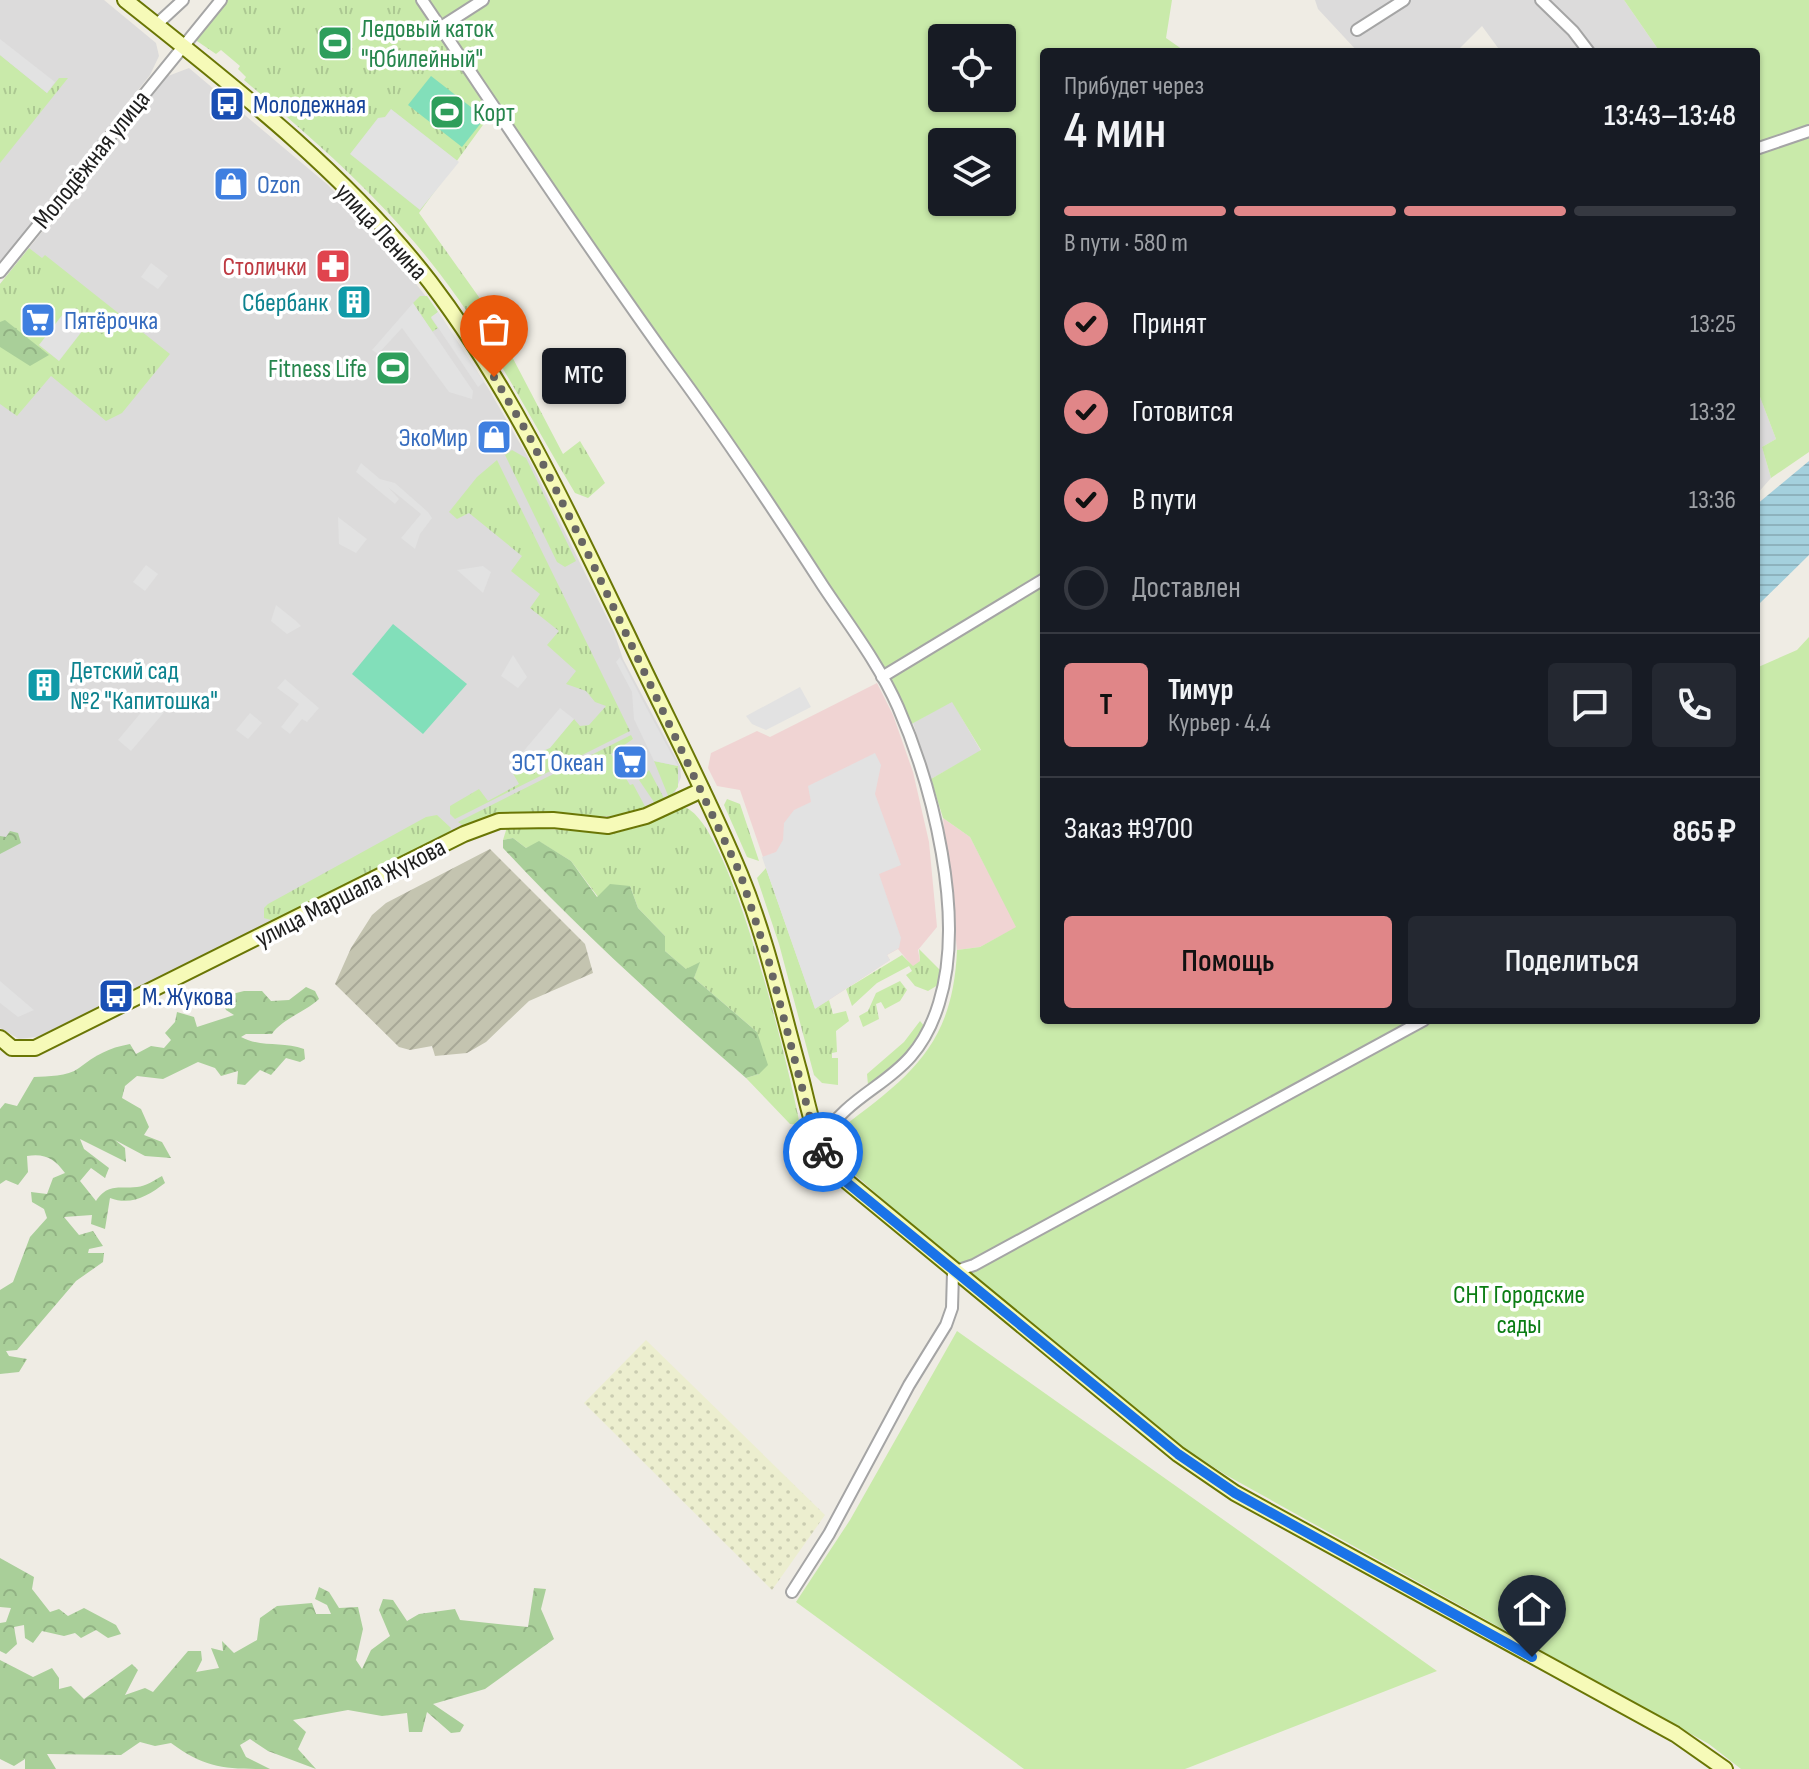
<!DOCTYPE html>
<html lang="ru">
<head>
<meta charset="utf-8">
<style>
	:root { --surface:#171b24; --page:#242831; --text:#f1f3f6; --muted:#9ea1a6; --line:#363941; --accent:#e08688 }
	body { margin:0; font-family:"Sofia Sans Condensed",sans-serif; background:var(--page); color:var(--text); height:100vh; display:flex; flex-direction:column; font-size:30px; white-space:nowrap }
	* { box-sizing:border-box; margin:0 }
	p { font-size:26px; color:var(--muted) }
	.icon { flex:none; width:44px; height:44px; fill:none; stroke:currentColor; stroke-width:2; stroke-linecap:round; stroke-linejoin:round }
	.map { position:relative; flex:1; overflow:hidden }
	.panel { position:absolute; left:1040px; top:48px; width:720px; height:976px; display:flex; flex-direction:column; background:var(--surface); border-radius:8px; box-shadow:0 2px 6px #0004 }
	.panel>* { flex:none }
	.controls { position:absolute; left:928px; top:24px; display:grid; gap:16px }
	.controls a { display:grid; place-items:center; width:88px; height:88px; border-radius:8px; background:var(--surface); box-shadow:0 2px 6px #0004; font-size:40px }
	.pin { position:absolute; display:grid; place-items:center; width:68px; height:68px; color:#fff; margin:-82px -34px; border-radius:50% 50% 50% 0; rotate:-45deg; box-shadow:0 0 8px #0007 }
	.pin .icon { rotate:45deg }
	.courier { position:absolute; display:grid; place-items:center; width:80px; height:80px; margin:-40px; border:6px solid #1a73e8; border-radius:50%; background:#fff; color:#222; box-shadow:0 2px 10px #0007 }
	.bubble { position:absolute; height:56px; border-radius:8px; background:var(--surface); box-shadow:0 2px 6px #0004; font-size:26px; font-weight:600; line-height:56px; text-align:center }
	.headline em { font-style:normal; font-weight:600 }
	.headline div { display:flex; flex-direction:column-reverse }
	.headline { display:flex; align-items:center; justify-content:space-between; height:136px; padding:0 24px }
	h1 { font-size:52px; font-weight:600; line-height:60px }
	.bar { display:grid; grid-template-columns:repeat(4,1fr); gap:12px 8px; align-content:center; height:96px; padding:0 24px }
	.bar i { height:10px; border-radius:6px; background:var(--line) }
	.bar .on { background:var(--accent) }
	.bar p { grid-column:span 4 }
	.line { display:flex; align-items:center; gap:20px; padding:0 24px; border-top:2px solid var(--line) }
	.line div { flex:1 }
	.round { display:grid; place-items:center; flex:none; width:84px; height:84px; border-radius:8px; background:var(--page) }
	ol { padding:0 24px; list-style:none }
	li { display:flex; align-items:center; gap:24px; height:88px }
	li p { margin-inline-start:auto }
	li .icon { padding:8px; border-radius:50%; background:var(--accent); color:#111; stroke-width:4 }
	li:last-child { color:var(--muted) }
	li i { width:44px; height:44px; border:4px solid var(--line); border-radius:50% }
	.action { display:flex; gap:16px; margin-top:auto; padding:16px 24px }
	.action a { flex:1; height:92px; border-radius:8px; background:var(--accent); color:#111; font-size:32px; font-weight:600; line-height:92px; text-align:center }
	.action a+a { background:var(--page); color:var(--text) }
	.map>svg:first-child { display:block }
	.residential { fill:#dcdbdb }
	.commercial { fill:#f0d4d3 }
	.construction { fill:url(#construction-furrows) }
	.farmland { fill:url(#farmland-dots) }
	.grass { fill:url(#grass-tufts) }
	.forest { fill:url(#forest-crowns) }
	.garden { fill:#c9eaaa; fill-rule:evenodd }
	.pitch { fill:#82dfba }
	.parking { fill:#e2e2e2 }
	.water { fill:url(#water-rules) }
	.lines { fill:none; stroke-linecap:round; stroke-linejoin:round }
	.street-casing { stroke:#a5a5a5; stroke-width:14 }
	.secondary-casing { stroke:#6a7605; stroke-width:18 }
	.street { stroke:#fff; stroke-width:10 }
	.secondary { stroke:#f6fab8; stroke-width:14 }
	.done { stroke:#676663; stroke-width:8; stroke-dasharray:0 14.4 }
	.route { stroke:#1a73e8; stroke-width:10 }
	.labels { text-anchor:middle; stroke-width:7; stroke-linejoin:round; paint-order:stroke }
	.leisure-label { font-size:26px; fill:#27864d; stroke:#fff; text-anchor:start }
	.transit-label { font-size:26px; fill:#164399; stroke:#fff; text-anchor:start }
	.street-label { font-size:26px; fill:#1e1e1e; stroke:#fff }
	.shop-label { font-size:26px; fill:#366cbe; stroke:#fff; text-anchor:start }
	.health-label { font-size:26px; fill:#be3a42; stroke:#fff; text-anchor:end }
	.culture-label { font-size:26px; fill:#0d838f; stroke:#fff; text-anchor:end }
	.park-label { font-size:26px; fill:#0b7d14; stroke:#fff }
</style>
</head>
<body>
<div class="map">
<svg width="1809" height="1769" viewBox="0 0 1809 1769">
	<defs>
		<pattern id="construction-furrows" width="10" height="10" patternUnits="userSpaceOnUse" patternTransform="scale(2)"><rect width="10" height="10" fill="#c4c4b0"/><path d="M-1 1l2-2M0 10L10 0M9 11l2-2" fill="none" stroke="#a8a897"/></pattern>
		<pattern id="farmland-dots" width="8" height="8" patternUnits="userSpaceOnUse" patternTransform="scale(2)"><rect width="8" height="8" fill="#eceecf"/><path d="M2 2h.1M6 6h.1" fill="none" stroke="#caccb1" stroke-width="1.8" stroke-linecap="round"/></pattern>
		<pattern id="grass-tufts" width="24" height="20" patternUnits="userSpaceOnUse" patternTransform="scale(2)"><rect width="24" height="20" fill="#c9eaaa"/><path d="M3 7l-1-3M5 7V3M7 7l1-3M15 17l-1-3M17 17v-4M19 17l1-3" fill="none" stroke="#acc892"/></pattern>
		<pattern id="forest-crowns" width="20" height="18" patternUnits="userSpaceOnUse" patternTransform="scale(2)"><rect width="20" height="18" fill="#a9cf99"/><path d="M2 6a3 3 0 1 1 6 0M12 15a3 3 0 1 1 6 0" fill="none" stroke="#91b183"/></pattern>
		<pattern id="water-rules" width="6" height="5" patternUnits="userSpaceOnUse" patternTransform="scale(2)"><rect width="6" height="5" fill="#a4d0dd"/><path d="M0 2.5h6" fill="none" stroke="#8db2bd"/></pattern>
	</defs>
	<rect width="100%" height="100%" fill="#efece4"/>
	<g class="residential">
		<polygon points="0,0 104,0 156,43 159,56 150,75 0,264"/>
		<polygon points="1315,0 1624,0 1660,52 1501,52 1482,26 1456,52 1358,52 1318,9"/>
		<polygon points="189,68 328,185 388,248 438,312 488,388 529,459 614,632 623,659 680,766 681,777 674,795 647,810 608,819 519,812 490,817 44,1036 19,1039 0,1028 0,284 168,76"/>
		<polygon points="1760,397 1776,439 1762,447 1771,478 1756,495 1756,398"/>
		<polygon points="952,701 981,751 931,779 913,723"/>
	</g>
	<g class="commercial">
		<polygon points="877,683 893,715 913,772 929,842 937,927 918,950 920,961 913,967 898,949 887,955 890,960 815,1009 740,790 717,786 708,768 711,753 757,731 770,737"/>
		<polygon points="943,818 970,837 1017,927 980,947 957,950"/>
	</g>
	<polygon class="construction" points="490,849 585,944 593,973 529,1001 486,1042 467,1053 435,1056 432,1046 410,1050 399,1047 335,984 351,948 372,915 386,903"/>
	<polygon class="farmland" points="646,1340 825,1515 772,1590 584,1403"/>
	<g class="grass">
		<path d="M221,0H422L496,107L419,213L486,307L563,454L580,441L605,483L588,498L575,493C530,419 493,343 440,274C384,200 314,140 244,80L246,77L238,69L240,66L221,50L216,54L191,37Z"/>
		<polygon points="0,55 47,93 59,78 68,78 0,163"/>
		<polygon points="29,248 42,258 45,255 170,354 122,413 106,421 51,376 17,416 0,404 0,284"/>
		<polygon points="420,296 427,296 438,312 431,318 438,328 432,332 413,303"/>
		<polygon points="512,450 526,458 576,561 565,567 557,562 505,455"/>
		<polygon points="497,460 630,731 455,819 450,814 450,806 479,789 488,801 519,784 511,770 549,748 574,719 580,726 589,725 606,706 595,702 586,691 566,684 576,671 547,645 559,631 530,608 540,594 511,571 522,556 469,513 457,519 449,512 477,477"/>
		<path d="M631,735L633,739L611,754L630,785L633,784L647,810C603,823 564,811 520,813C499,813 484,822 465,827L458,822Z"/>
		<polygon points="654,761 678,766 678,787 669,798"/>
		<polygon points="649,770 665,800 656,805 639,780"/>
		<polygon points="727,799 740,804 759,861 747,857 724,805"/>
		<path d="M684,807C731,821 790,1073 800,1125L790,1124L746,1078L759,1074L757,1032L694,978L699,963L687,970L665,951V936L638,908L630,886L598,897L571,861L540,842L526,848L513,838L503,840L507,827L615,833L643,826Z"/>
		<polygon points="437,815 451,828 448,837 278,922 264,918 264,908 268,904 426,817"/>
		<polygon points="766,868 815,1008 829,1000 833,1014 846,1011 849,1021 836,1031 837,1052 832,1053 832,1058 838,1058 838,1085 822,1083 814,1075 779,944 757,878"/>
		<polygon points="919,949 941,971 938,985 928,991 915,986 906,975 912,971 909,966 877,983 852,1006 846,989 902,955 913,966 920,961"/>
		<polygon points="900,981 907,990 900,1001 885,1009 881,1002 876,1004 879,1019 863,1027 859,1016 868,1011 876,993"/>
		<polygon points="920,1021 926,1028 905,1058 868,1085 867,1074 904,1042"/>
	</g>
	<g class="forest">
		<polygon points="5,320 49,355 30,366 0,347 0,322"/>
		<polygon points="10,831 18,833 21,843 0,854 0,836 6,837"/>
		<path d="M513,838L526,848L539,841L571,861L597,897L610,884L630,886L638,908L665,936V951L686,969L700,962L694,978L757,1032L768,1065L759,1074L746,1078C662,1005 579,930 503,848V840Z"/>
		<path d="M306,987L315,991L319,999C305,1012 282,1019 272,1034H246L241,1037C262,1048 282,1041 304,1049L305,1059L300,1062L286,1058L271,1075L260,1070L245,1085L237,1084L238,1071L221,1076L215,1068L198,1062L163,1079L137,1076L125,1086L122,1098L141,1109L149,1127L144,1135L162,1142L171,1158L145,1156L115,1140L125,1148L126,1162L80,1139L84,1149L109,1168L105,1178L91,1168L80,1181L96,1201C108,1183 118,1189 137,1187C146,1186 155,1180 162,1176L165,1183C148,1196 131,1206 110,1198L105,1229L91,1224L92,1215L64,1217L79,1235L93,1231L103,1246L89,1249L88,1253H104L103,1262L76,1281L17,1350L6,1351L9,1356L27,1359L19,1372L0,1374V1290L13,1282L30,1237L47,1218L44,1209L32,1202L31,1192L47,1194L53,1178L65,1173C55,1159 45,1153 27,1156L28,1172L18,1185L6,1180L0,1184V1109L5,1103L17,1106L34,1077C48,1076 67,1077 79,1068C96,1055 108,1048 130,1044L136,1054L151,1046L164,1048L171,1040L165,1033L175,1022L177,1012L194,1017L197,1027L234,1015L226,1010L220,997L244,991H262L271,1001L289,1000Z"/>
		<polygon points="0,1558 34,1577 32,1589 50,1612 59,1609 68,1616 84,1608 116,1625 121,1634 108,1638 96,1630 81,1638 75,1633 64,1636 42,1631 33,1643 25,1638 24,1625 14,1627 17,1644 6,1654 0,1651 0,1623 6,1622 11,1608 0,1607"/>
		<path d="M319,1587L329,1592L339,1608L358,1607L363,1629L356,1660L362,1669L371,1650L390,1636L379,1610L383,1599L393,1600L407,1621L419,1614L455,1609L460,1620L528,1627L534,1588L546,1589L541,1609L554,1639L485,1689L433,1704L464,1725L460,1732L451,1733L427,1712L422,1732H409L407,1713L382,1716L348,1710L293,1720L306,1732L298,1749L316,1769L268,1751L250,1739L240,1745L246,1757L270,1769C226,1769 206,1769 171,1743L155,1746L140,1742L121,1755L47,1754L56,1769H25V1759L14,1766L0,1759V1660L33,1677L52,1668L59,1678V1689L71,1686L84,1699L132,1664L138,1670L125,1695L145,1688L153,1692L188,1651H201L202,1660L196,1672L219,1668L211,1648L223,1651L222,1641L234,1653L257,1640L260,1618L277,1606L312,1603L316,1614H331L327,1605L315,1599Z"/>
	</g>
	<g class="garden">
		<path d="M422,0H1172L1166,38L1186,52H1044V1020H1756V668L1797,650L1809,637V1769H1741L1709,1744L1226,1475L1173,1441L924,1236L835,1157L840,1129C910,1076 953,1046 957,950L980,947L1016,927L970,837L943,818L931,779L981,750L952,702L906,727L882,677ZM942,38H1002V98H942ZM942,142H1002V202H942Z"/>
		<polygon points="1624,0 1809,0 1809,452 1771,478 1762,447 1776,439 1760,397 1756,398 1756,52 1660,52"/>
		<polygon points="957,1331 1437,1671 1185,1769 1024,1769 796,1602 850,1520"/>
	</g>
	<g class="pitch">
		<polygon points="431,76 485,118 462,147 408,105"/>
		<polygon points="393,624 467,684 423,734 352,674"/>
	</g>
	<g class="parking">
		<polygon points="0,39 55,82 47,93 0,55"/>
		<polygon points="391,109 459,162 420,210 350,154 378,118 385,117"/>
		<polygon points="151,263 168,276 158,289 141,277"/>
		<polygon points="413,303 473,391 472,399 449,392 402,328 378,354 372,350"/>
		<polygon points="438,312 484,382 478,387 431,317"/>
		<polygon points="63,314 83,330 59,361 39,345"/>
		<polygon points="361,463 380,479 395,483 428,512 432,518 420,534 415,549 401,538 421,514 388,487 399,499 395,504 356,472"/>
		<polygon points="338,517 367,539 356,553 339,544"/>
		<polygon points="146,565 158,574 145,591 133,582"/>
		<polygon points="483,566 491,572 483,593 457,570"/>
		<polygon points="276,605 296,621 301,626 287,634 271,621"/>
		<polygon points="513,655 527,677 518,688 501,676"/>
		<polygon points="620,657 646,707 678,766 654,761 634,719 632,692 616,662"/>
		<polygon points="285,679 319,708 307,722 302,719 290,734 281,727 299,704 277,688"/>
		<polygon points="800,687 811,707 766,730 752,724 746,716"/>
		<polygon points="159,691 172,703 131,751 118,740"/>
		<polygon points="560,708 574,719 550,748 516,760"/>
		<polygon points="250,713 262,723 248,739 236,730"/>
		<polygon points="875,753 881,765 875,794 901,865 879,874 901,938 899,948 887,955 890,960 815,1009 762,857 776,852 783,840 784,823 794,810 811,802 808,786"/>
		<polygon points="0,981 34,1010 18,1017 0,1003"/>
	</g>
	<polygon class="water" points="1809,461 1809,555 1759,604 1756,505"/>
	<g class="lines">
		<defs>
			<g id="street">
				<path d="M422,0C504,121 585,244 671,363C725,436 774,510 823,586C849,625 879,664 898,707C933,787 966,917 939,1003C914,1086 859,1079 819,1142"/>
				<polyline points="1541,0 1573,31 1589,52"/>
				<polyline points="156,25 183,0"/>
				<polyline points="441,27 483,0"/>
				<polyline points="1357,30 1404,0"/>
				<polyline points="1756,149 1809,131"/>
				<polyline points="0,272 221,0"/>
				<polyline points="882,677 1044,579"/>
				<polyline points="792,1592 829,1534 909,1385 946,1325 952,1308 953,1272 974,1265 1424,1020"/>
			</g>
			<g id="secondary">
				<path d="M125,0C232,85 346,173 430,282C513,391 570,516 629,638C666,717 707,794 740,874C766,937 781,1005 799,1070C809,1107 813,1143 838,1174L1178,1454L1235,1493L1675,1734L1725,1769"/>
				<polyline points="0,1038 12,1048 35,1048 464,834 499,821 553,820 608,826 646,816 702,790"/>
			</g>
		</defs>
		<use href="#street" class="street-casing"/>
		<use href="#secondary" class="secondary-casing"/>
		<use href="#street" class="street"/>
		<use href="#secondary" class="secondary"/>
	</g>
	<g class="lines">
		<polyline class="done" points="494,377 528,434 591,560 740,873 769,962 813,1129 823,1152"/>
		<polyline class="route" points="823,1152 845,1181 1178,1454 1235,1493 1532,1657"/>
	</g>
	<defs>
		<symbol id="stadium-square" viewBox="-11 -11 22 22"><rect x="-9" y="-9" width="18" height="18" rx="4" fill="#2e9e5b" stroke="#fff"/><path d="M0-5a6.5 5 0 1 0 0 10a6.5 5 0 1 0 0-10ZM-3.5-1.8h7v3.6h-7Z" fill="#fff"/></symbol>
		<symbol id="bus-square" viewBox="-11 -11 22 22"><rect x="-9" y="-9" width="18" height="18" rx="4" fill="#1a4fb4" stroke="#fff"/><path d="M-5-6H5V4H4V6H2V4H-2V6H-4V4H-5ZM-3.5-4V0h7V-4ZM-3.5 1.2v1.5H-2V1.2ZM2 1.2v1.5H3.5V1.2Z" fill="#fff"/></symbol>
		<symbol id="shop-square" viewBox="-11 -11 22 22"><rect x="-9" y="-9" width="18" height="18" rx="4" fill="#3f7fe0" stroke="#fff"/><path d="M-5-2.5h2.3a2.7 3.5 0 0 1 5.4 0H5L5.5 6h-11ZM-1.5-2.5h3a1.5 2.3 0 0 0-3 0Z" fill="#fff"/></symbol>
		<symbol id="pharmacy-square" viewBox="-11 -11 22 22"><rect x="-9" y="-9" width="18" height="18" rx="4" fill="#e0444e" stroke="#fff"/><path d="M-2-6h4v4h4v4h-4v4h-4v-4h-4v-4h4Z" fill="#fff"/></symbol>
		<symbol id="building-square" viewBox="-11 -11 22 22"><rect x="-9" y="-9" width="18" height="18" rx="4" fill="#0f9aa8" stroke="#fff"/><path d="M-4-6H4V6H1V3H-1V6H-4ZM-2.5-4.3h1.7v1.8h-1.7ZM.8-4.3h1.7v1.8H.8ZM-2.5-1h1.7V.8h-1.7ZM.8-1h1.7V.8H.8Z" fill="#fff"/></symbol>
		<symbol id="supermarket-square" viewBox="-11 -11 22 22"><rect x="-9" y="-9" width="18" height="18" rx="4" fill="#3f7fe0" stroke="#fff"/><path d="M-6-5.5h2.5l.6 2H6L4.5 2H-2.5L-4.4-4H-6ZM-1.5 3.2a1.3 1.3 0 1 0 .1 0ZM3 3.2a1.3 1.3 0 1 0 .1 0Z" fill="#fff"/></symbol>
	</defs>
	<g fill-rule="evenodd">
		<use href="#stadium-square" x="315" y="23" width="40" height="40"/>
		<use href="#bus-square" x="207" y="84" width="40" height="40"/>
		<use href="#stadium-square" x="427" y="92" width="40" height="40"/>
		<use href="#shop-square" x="211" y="164" width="40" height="40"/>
		<use href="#pharmacy-square" x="313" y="246" width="40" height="40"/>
		<use href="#building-square" x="334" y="282" width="40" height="40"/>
		<use href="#supermarket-square" x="18" y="300" width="40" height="40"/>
		<use href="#stadium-square" x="373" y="348" width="40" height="40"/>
		<use href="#shop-square" x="474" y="417" width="40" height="40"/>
		<use href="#building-square" x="24" y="665" width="40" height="40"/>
		<use href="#supermarket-square" x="610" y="742" width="40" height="40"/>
		<use href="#bus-square" x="96" y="976" width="40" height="40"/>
	</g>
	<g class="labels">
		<g class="leisure-label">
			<text x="361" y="37">Ледовый каток<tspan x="361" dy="30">"Юбилейный"</tspan></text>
			<text x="473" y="121">Корт</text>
			<text x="367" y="377" text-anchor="end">Fitness Life</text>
		</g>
		<g class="transit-label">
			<text x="253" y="113">Молодежная</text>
			<text x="142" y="1005">М. Жукова</text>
		</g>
		<g class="street-label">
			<text transform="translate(91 159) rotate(-51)" y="9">Молодёжная улица</text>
			<text transform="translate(382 231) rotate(47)" y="9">улица Ленина</text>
			<text transform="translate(350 892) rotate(-27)" y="9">улица Маршала Жукова</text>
		</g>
		<g class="shop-label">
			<text x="257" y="193">Ozon</text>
			<text x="64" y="329">Пятёрочка</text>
			<text x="468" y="446" text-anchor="end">ЭкоМир</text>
			<text x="604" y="771" text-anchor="end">ЭСТ Океан</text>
		</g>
		<g class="health-label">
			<text x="307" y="275">Столички</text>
		</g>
		<g class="culture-label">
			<text x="328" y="311">Сбербанк</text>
			<text x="70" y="679" text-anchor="start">Детский сад<tspan x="70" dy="30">№2 "Капитошка"</tspan></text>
		</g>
		<g class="park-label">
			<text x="1519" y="1303">СНТ Городские<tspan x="1519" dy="30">сады</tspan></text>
		</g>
	</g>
</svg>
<div class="controls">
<a><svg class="icon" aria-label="locate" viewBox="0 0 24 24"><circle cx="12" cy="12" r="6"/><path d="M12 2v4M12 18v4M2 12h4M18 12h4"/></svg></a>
<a><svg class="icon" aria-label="layers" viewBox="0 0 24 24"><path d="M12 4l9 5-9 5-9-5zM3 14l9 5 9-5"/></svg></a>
</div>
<div class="pin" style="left:494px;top:377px;background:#ea580c"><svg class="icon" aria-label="bag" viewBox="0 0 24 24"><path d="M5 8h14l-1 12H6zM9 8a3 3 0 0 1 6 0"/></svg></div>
<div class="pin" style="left:1532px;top:1657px;background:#1f2937"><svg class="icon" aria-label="home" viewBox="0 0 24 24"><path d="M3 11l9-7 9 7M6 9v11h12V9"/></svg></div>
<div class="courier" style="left:823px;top:1152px"><svg class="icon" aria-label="bike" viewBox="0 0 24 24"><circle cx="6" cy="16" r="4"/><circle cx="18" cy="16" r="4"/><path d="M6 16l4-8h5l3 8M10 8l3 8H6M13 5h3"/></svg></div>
<div class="bubble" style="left:542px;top:348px;width:84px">МТС</div>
<section class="panel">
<div class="headline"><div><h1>4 мин</h1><p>Прибудет через</p></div><em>13:43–13:48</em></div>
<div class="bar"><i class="on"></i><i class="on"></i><i class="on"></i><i></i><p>В пути · 580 m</p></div>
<ol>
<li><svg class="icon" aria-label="check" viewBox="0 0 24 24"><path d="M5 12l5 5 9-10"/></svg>Принят<p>13:25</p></li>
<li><svg class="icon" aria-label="check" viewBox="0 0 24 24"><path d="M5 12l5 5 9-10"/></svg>Готовится<p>13:32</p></li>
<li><svg class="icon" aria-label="check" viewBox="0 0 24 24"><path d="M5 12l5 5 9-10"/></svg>В пути<p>13:36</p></li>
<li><i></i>Доставлен</li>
</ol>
<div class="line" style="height:144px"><b class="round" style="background:var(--accent);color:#111">Т</b><div><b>Тимур</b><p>Курьер · 4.4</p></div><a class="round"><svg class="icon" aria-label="chat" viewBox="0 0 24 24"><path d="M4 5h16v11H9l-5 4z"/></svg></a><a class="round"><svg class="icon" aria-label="phone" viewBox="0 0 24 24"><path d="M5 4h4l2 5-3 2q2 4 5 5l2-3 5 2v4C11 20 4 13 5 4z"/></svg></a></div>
<div class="line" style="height:104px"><div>Заказ #9700</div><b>865 ₽</b></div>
<div class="action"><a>Помощь</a><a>Поделиться</a></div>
</section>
</div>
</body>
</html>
